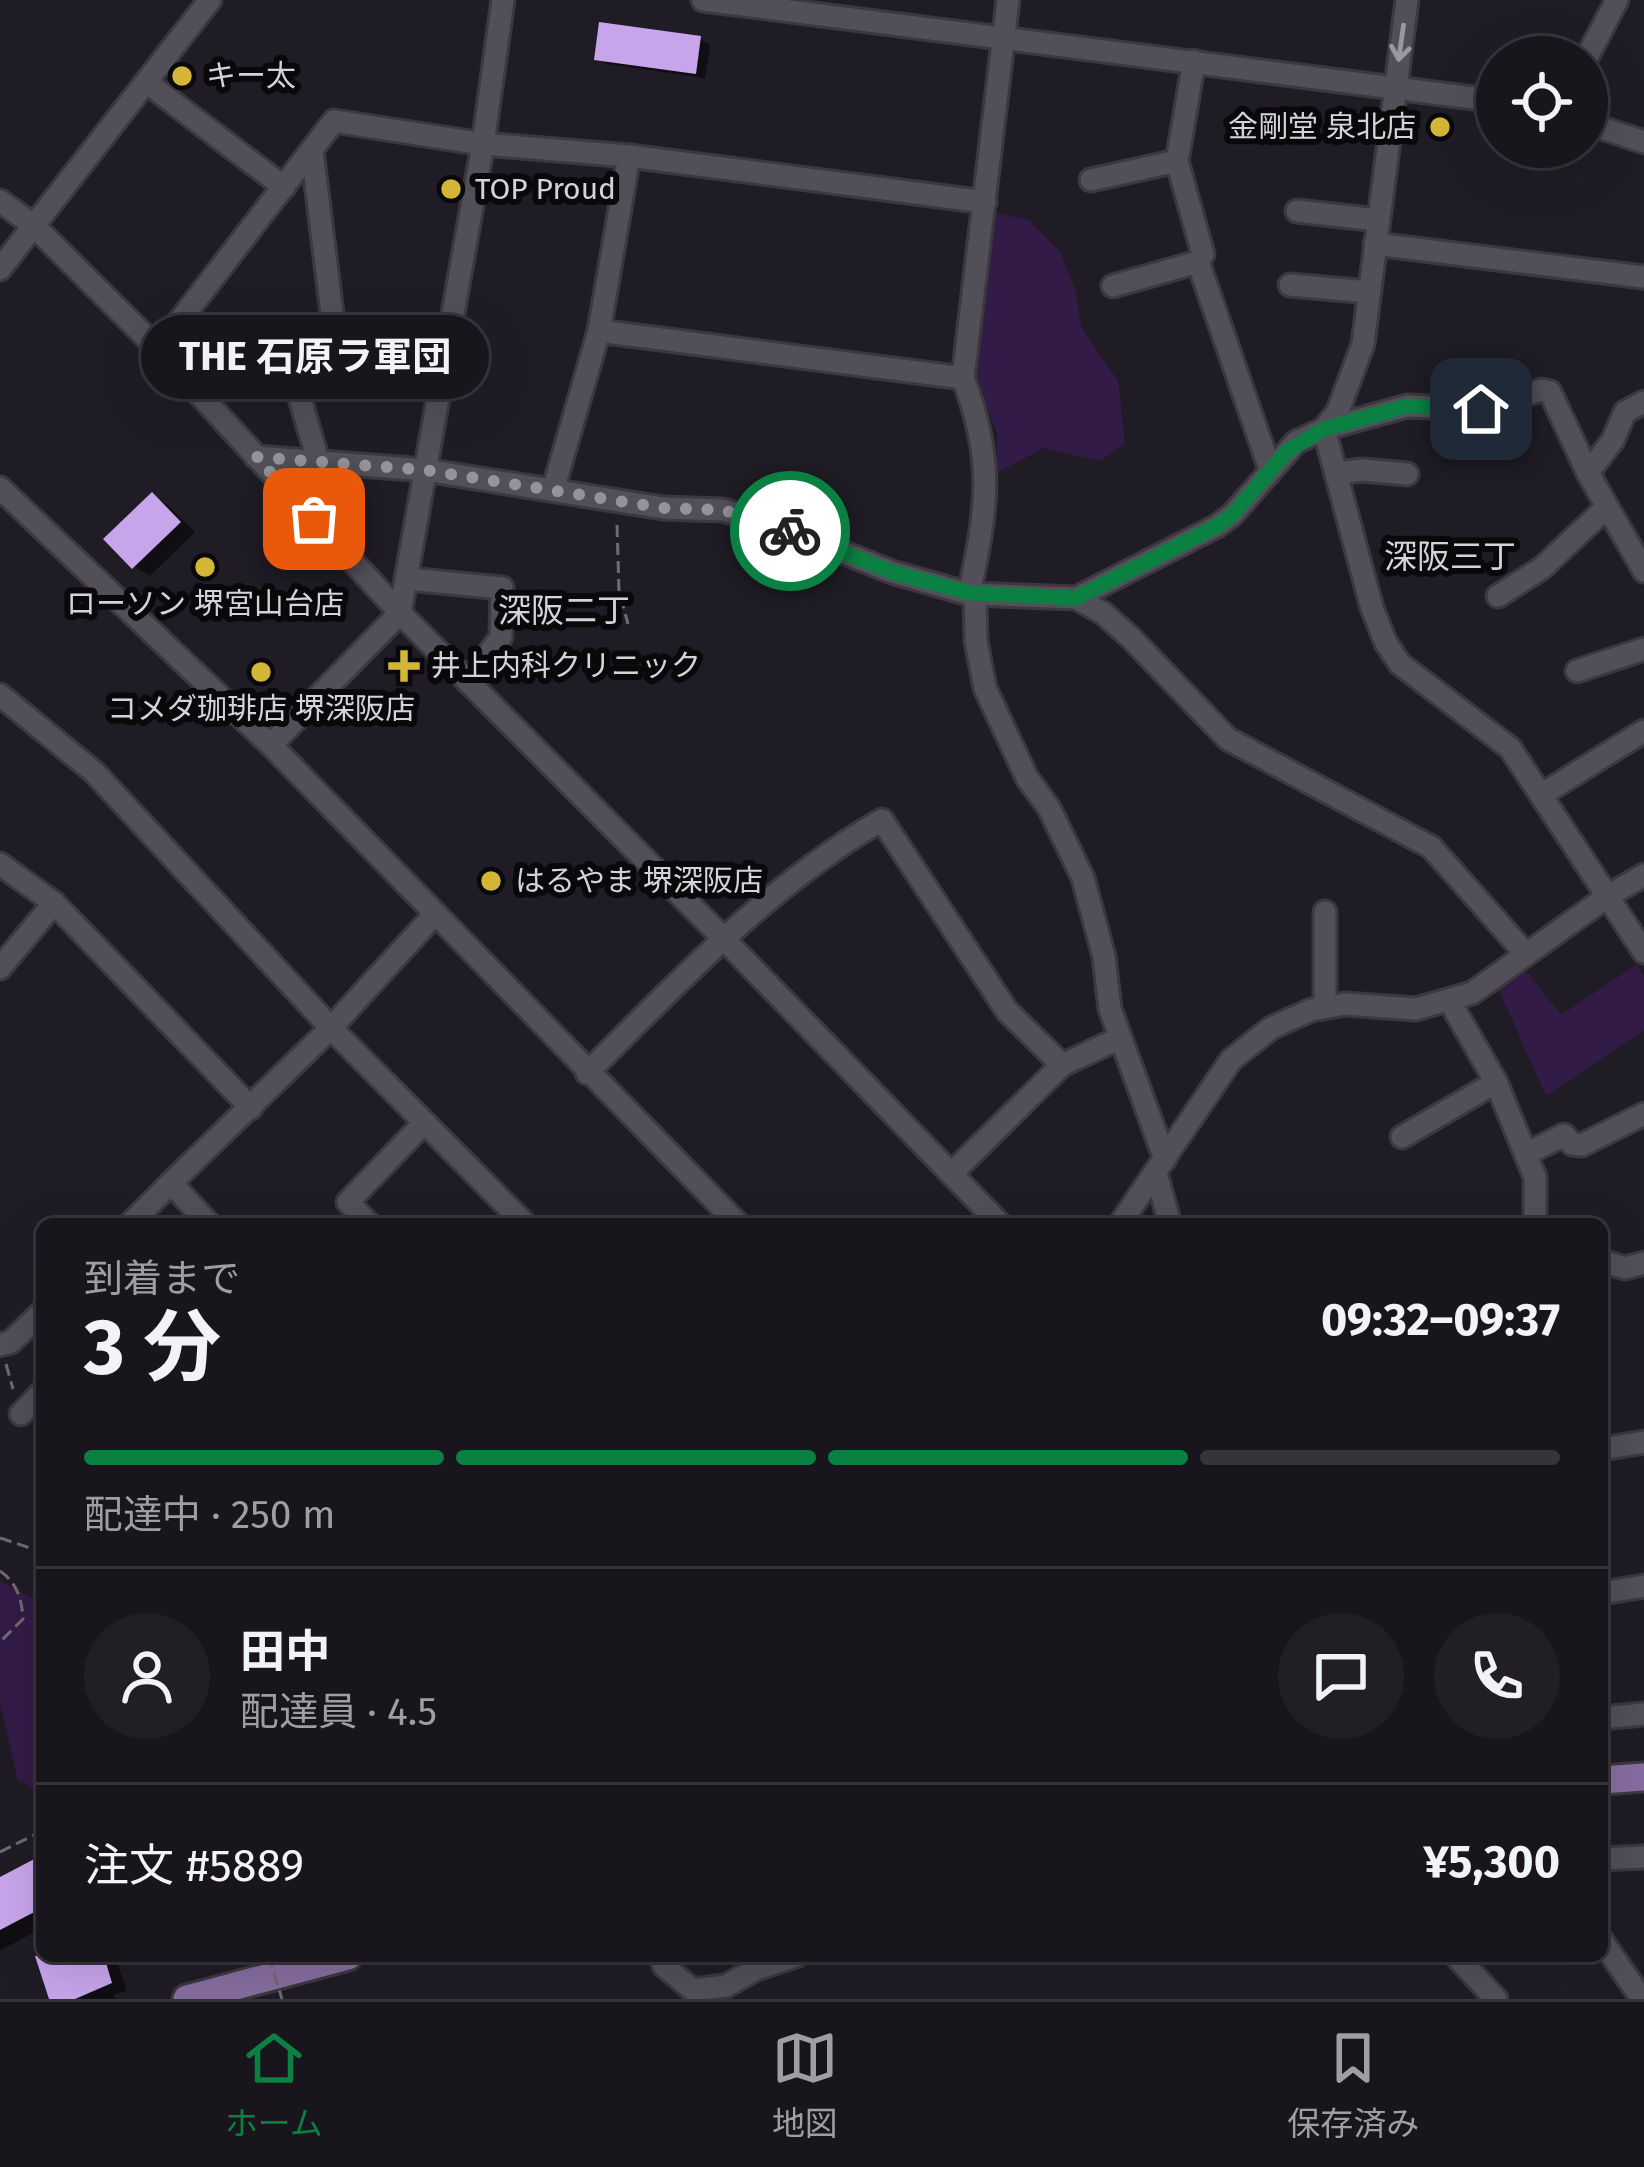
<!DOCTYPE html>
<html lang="ja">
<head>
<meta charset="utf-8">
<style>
	:root { --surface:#18151c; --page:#211e25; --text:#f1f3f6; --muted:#9f9fa3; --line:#36343b; --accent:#0b8043 }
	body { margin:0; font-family:"Fira Sans","Noto Sans JP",sans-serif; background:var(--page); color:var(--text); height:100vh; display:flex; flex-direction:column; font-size:45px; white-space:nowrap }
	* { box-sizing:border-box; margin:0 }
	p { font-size:39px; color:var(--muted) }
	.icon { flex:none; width:66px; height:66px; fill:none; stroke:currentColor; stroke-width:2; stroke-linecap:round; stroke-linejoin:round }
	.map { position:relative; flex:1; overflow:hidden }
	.sheet { position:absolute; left:36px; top:1218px; width:1572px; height:744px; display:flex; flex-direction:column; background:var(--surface); border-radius:18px; box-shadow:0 12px 48px #0002,0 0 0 3px var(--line) }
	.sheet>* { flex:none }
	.tools { position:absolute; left:1476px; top:36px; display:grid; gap:24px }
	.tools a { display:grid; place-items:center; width:132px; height:132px; border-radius:50%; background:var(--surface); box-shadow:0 12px 48px #0002,0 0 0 3px var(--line); font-size:60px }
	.pin { position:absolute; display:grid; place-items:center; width:102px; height:102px; color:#fff; margin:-51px; border-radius:24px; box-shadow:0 6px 18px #0006 }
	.courier { position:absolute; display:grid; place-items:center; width:120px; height:120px; margin:-60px; border:9px solid #0b8043; border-radius:50%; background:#fff; color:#222; box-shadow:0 3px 15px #0007 }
	.bubble { position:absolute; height:84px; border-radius:42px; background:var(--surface); box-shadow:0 12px 48px #0002,0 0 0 3px var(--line); font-size:39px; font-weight:700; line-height:84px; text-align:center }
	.head em { font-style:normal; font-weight:700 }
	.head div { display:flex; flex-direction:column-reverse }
	.head { display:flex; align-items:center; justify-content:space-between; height:204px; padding:0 48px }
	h1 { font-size:78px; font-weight:700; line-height:90px }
	.bar { display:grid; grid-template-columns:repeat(4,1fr); gap:18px 12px; align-content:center; height:144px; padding:0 48px }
	.bar i { height:15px; border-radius:9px; background:var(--line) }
	.bar .active { background:var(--accent) }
	.bar p { grid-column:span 4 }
	.line { display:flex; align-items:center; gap:30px; padding:0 48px; border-top:3px solid var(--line) }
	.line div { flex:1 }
	.round { display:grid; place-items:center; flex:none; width:126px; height:126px; border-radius:63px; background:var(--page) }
	.dock { display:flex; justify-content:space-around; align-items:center; height:168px; border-top:3px solid var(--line); background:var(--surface); font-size:33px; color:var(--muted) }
	.dock a { display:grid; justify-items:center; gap:6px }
	.dock .active { color:var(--accent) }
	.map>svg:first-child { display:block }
	.green { fill:#331b48 }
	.shadow { fill:#0007 }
	.building { fill:#c7a5eb }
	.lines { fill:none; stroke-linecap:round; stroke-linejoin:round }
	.minor-casing { stroke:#3b383e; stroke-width:27 }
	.major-casing { stroke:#3b383e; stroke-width:33 }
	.path { stroke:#6e6b72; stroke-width:3; stroke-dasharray:12 6; stroke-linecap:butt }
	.minor { stroke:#534f59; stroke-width:21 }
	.major { stroke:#866da0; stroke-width:27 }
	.path-bridge { stroke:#6e6b72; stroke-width:3; stroke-dasharray:12 6; stroke-linecap:butt }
	.oneway { stroke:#9a979f }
	.done { stroke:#969299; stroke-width:12; stroke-dasharray:0 21.6 }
	.route { stroke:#0b8043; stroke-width:15 }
	.poi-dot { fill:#d3b635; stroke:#09080b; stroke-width:4.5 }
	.labels { text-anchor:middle; stroke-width:12; stroke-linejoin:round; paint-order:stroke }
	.poi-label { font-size:30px; fill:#d5d2d8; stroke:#09080b; text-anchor:start }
	.neighbourhood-label { font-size:33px; fill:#d5d2d8; stroke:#09080b }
</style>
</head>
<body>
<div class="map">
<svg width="1644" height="1999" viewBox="0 0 1644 1999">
	<rect width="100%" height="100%" fill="#201c25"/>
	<g class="green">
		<polygon points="994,212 1030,221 1060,252 1076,292 1081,327 1118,381 1125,443 1100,461 1043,448 995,474 998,435 973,373"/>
		<polygon points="1636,965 1644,977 1644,1030 1546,1096 1499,990 1525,970 1561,1015"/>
		<polygon points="0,1581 42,1603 42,1793 18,1780 0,1703"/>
	</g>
	<g class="shadow">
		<polygon points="700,39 710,45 705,78 607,64 597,59"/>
		<polygon points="152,496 168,505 195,532 150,576 134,567"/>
		<polygon points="42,1859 42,1928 0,1951 0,1881"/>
		<polygon points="42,1948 42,1956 115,1956 127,1991 114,1995 115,1999 52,1999 36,1950"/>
		<polygon points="220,1956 243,1956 232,1963"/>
	</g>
	<g class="building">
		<polygon points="599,22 701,36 696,74 594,60"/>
		<polygon points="152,492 181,522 132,569 103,539"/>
		<polygon points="42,1855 42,1908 0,1930 0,1877"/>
		<polygon points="35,1956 104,1956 112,1983 75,1999 49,1999"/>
	</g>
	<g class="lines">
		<defs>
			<g id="minor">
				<polyline points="703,0 1497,101"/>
				<polyline points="1407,0 1363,344 1338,411 1324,429 1372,608 1386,643 1400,664 1510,748 1644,952"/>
				<polyline points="1587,57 1617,0"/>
				<polyline points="1194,61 1177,161 1203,254 1198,262 1270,469"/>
				<polyline points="146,82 284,187"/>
				<polyline points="1587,123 1644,142"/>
				<polyline points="312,151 336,346 300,356 292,371 319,464"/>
				<polyline points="1091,180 1177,161"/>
				<polyline points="0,201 34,226 158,349 400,613 723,938 1000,1224"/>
				<polyline points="1297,211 1378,220"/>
				<polyline points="1375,244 1644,277"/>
				<polyline points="0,269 210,0"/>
				<polyline points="1290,285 1369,292"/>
				<polyline points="1113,286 1198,262"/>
				<polyline points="599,331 963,378 1008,0"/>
				<polyline points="158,349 334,121 483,144 629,156 985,202"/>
				<path d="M963,378C995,462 987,508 969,594"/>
				<polyline points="1644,402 1625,412 1613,440 1588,473 1644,571"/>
				<polyline points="256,457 425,470 663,508 723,510 790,531 892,572 969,594 1076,598 1103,613 1130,637 1228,739 1431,847 1526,954"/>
				<polyline points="1336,473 1363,470 1407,474"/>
				<polyline points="0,488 271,745 738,1224"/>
				<polyline points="553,490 599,331 629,156"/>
				<polyline points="408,579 502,588 501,637 468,682"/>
				<polyline points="975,594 976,641 985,688 1027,778 1049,808 1083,878 1104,957 1110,1009 1165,1159"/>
				<polyline points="1498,596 1542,568 1606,508"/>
				<polyline points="1076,598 1217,526 1232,515 1296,442 1324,429 1407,406 1481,409 1541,390 1550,392 1588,473"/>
				<polyline points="1577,671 1644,649"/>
				<polyline points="0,695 94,772 331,1028 525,1224"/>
				<polyline points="271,745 400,613 483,144 503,0"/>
				<polyline points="1541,795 1644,731"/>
				<polyline points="0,864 54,903 251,1108"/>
				<polyline points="1325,912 1325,1007"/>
				<polyline points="0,968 54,903"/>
				<polyline points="1450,1002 1496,1082 1535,1177 1535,1224"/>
				<path d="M587,1073C680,981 768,885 882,820L1007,1011L1062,1065"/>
				<polyline points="1402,1137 1496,1082"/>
				<polyline points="1526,1154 1564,1135 1572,1144 1582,1145 1644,1114"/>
				<polyline points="1156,1173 1170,1224"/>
				<polyline points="951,1174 1062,1065 1120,1038"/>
				<polyline points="130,1224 171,1183"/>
				<polyline points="209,1224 171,1183 331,1028 435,914"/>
				<polyline points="369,1224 348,1202 424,1123"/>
				<polyline points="1120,1224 1231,1060 1271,1028 1311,1010 1345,1004 1416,1009 1472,993 1608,896 1644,875"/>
				<polyline points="1602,1261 1625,1268 1644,1263"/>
				<polyline points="0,1345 11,1342 42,1312"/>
				<polyline points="21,1414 42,1392"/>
				<polyline points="1602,1449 1644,1442"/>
				<polyline points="1602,1593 1644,1586"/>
				<polyline points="1602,1718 1644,1714"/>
				<polyline points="1602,1859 1644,1857"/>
				<polyline points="1602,1941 1642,1999"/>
				<polyline points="660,1956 664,1966 693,1990 726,1986 756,1969 796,1956"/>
				<polyline points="1456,1956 1496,1999"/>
			</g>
			<g id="major">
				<polyline points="1602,1780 1644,1777"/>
				<polyline points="187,1999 348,1956"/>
			</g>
		</defs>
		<use href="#minor" class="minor-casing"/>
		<use href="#major" class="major-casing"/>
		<g class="path">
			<polyline points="617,525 619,591 628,624"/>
			<polyline points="6,1364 13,1389"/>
			<polyline points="0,1538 42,1552"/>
			<path d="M0,1571C17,1583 22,1599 23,1619L0,1642"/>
			<polyline points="0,1852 42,1831"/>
		</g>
		<use href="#minor" class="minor"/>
		<use href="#major" class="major"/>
		<polyline class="path-bridge" points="269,1956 282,1999"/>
	</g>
	<defs><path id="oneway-shaft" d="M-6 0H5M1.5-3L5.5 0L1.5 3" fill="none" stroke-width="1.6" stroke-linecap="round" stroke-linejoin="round" transform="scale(3)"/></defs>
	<use class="oneway" href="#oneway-shaft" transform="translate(1401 43) rotate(98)"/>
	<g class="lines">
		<polyline class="done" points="314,519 256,457 425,470 663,508 723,510 790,531"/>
		<polyline class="route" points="790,531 892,572 969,593 1076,598 1217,526 1232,515 1287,451 1324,429 1407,406 1481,409"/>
	</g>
	<g class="poi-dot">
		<circle cx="182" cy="76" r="12"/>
		<circle cx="1440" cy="127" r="12"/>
		<circle cx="451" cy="189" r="12"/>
		<circle cx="205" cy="567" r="12"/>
		<path d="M398 648h12v12h12v12h-12v12h-12v-12h-12v-12h12z"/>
		<circle cx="261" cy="672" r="12"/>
		<circle cx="491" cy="881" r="12"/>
	</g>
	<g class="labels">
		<g class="poi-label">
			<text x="206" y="86">キー太</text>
			<text x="1416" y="137" text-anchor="end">金剛堂 泉北店</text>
			<text x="475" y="199">TOP Proud</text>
			<text x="205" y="614" text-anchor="middle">ローソン 堺宮山台店</text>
			<text x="431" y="676">井上内科クリニック</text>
			<text x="261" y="719" text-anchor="middle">コメダ珈琲店 堺深阪店</text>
			<text x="515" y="891">はるやま 堺深阪店</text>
		</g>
		<g class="neighbourhood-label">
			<text x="1450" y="568">深阪三丁</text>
			<text x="564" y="622">深阪二丁</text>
		</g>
	</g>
</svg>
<div class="tools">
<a><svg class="icon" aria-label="locate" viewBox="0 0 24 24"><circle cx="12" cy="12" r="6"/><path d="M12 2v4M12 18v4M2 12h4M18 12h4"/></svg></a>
</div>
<div class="pin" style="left:314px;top:519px;background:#ea580c"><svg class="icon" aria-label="bag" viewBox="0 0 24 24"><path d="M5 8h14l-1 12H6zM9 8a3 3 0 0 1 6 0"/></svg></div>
<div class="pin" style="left:1481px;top:409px;background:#1f2937"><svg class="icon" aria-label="home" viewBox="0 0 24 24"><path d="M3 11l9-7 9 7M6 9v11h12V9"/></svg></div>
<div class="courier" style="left:790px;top:531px"><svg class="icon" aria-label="bike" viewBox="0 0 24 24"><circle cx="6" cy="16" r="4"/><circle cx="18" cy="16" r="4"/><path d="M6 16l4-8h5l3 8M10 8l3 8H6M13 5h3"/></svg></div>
<div class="bubble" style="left:141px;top:315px;width:348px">THE 石原ラ軍団</div>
<section class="sheet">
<div class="head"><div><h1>3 分</h1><p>到着まで</p></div><em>09:32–09:37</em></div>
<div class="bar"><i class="active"></i><i class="active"></i><i class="active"></i><i></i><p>配達中 · 250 m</p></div>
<div class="line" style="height:216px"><a class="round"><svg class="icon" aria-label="person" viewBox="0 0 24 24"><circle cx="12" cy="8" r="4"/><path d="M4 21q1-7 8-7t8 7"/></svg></a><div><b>田中</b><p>配達員 · 4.5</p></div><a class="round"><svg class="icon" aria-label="chat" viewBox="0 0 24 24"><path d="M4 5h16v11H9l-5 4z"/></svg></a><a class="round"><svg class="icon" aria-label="phone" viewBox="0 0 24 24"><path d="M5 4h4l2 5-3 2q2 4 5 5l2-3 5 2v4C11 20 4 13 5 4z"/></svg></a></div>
<div class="line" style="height:156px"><div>注文 #5889</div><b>¥5,300</b></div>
</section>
</div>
<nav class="dock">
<a class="active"><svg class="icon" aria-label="home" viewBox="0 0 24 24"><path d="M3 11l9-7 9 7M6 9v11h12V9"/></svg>ホーム</a>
<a><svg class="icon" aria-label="map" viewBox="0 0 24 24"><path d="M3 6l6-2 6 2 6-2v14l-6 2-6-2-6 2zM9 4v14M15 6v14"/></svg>地図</a>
<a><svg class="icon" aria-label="saved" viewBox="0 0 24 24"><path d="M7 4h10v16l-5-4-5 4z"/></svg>保存済み</a>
</nav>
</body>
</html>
